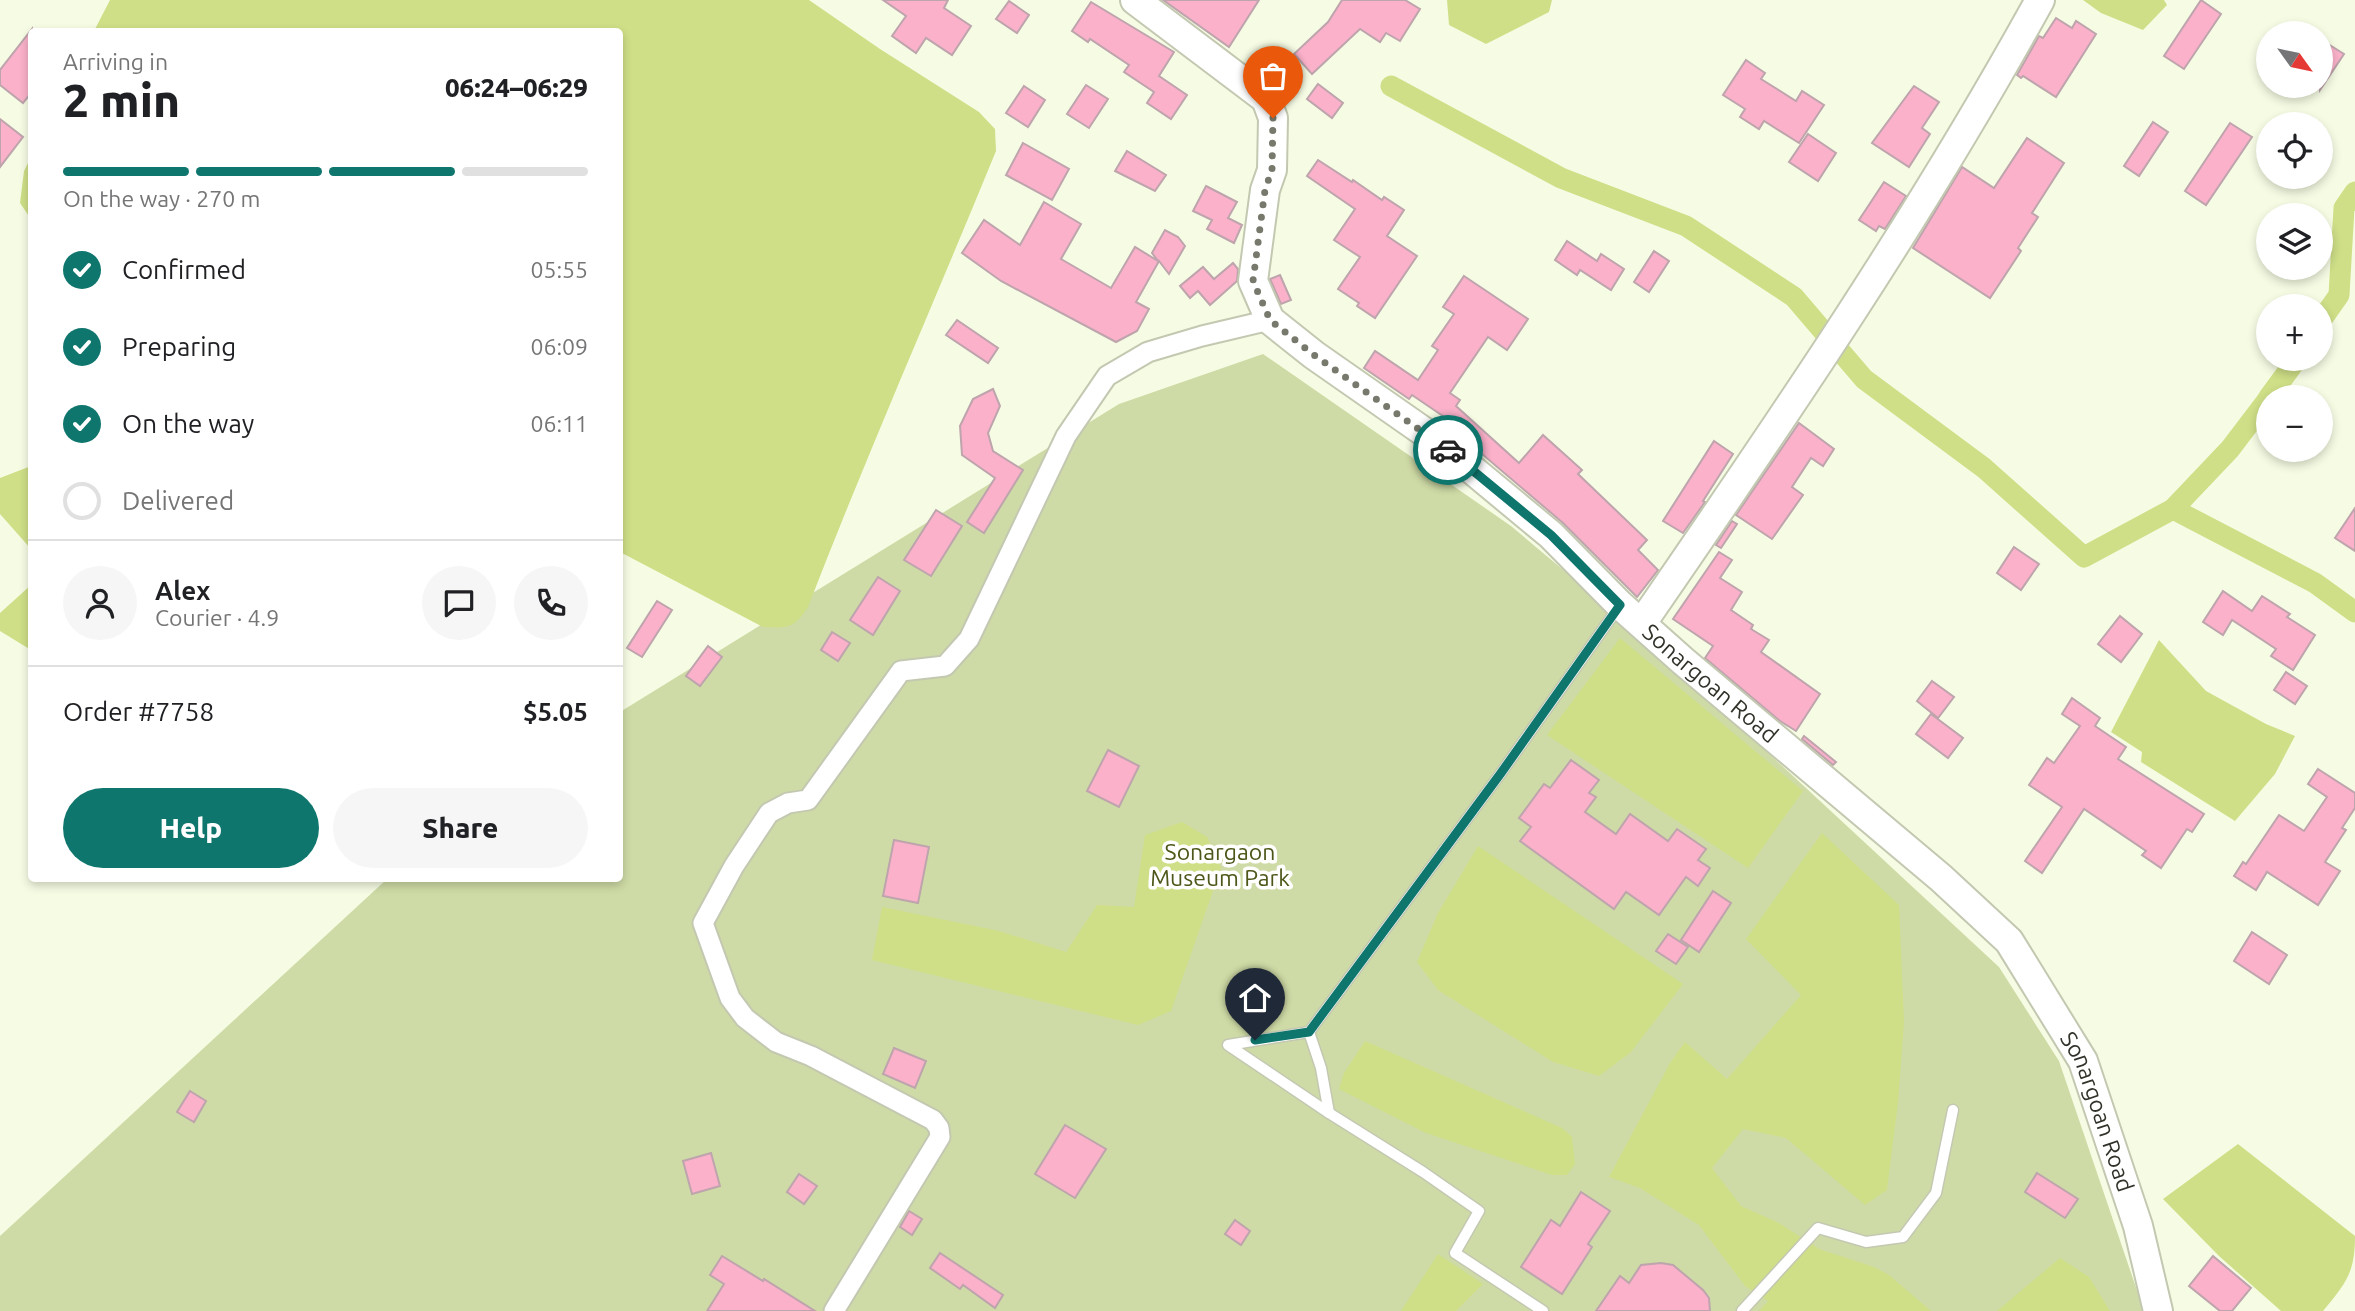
<!DOCTYPE html>
<html lang="en">
<head>
<meta charset="utf-8">
<style>
	:root { --surface:#fff; --page:#f6f6f6; --text:#202124; --muted:#757577; --line:#e0e0e0; --accent:#0f766e }
	body { margin:0; font-family:Ubuntu,sans-serif; background:var(--page); color:var(--text); height:100vh; display:flex; flex-direction:column; font-size:26px; white-space:nowrap }
	* { box-sizing:border-box; margin:0 }
	p { font-size:23px; color:var(--muted) }
	.icon { flex:none; width:38px; height:38px; fill:none; stroke:currentColor; stroke-width:2; stroke-linecap:round; stroke-linejoin:round }
	.map { position:relative; flex:1; overflow:hidden }
	.sheet { position:absolute; left:28px; top:28px; width:595px; height:854px; display:flex; flex-direction:column; background:var(--surface); border-radius:7px; box-shadow:0 4px 10px #0003 }
	.sheet>* { flex:none }
	.needle { width:46px; rotate:123deg }
	.buttons { position:absolute; left:2256px; top:21px; display:grid; gap:14px }
	.buttons a { display:grid; place-items:center; width:77px; height:77px; border-radius:50%; background:var(--surface); box-shadow:0 4px 10px #0003; font-size:35px }
	.pin { position:absolute; display:grid; place-items:center; width:60px; height:60px; color:#fff; margin:-72px -30px; border-radius:50% 50% 50% 0; rotate:-45deg; box-shadow:0 0 7px #0007 }
	.pin .icon { rotate:45deg }
	.courier { position:absolute; display:grid; place-items:center; width:70px; height:70px; margin:-35px; border:5px solid #0f766e; border-radius:50%; background:#fff; color:#222; box-shadow:0 2px 9px #0007 }
	.summary em { font-style:normal; font-weight:800 }
	.summary div { display:flex; flex-direction:column-reverse }
	.summary { display:flex; align-items:center; justify-content:space-between; height:119px; padding:0 35px }
	h1 { font-size:46px; font-weight:800; line-height:52px }
	.bar { display:grid; grid-template-columns:repeat(4,1fr); gap:10px 7px; align-content:center; height:84px; padding:0 35px }
	.bar i { height:9px; border-radius:5px; background:var(--line) }
	.bar .on { background:var(--accent) }
	.bar p { grid-column:span 4 }
	.line { display:flex; align-items:center; gap:18px; padding:0 35px; border-top:2px solid var(--line) }
	.line div { flex:1 }
	.round { display:grid; place-items:center; flex:none; width:74px; height:74px; border-radius:37px; background:var(--page) }
	ol { padding:0 35px; list-style:none }
	li { display:flex; align-items:center; gap:21px; height:77px }
	li p { margin-inline-start:auto }
	li .icon { padding:7px; border-radius:50%; background:var(--accent); color:#fff; stroke-width:4 }
	li:last-child { color:var(--muted) }
	li i { width:38px; height:38px; border:4px solid var(--line); border-radius:50% }
	.primary-button { display:flex; gap:14px; margin-top:auto; padding:14px 35px }
	.primary-button a { flex:1; height:80px; border-radius:42px; background:var(--accent); color:#fff; font-size:28px; font-weight:800; line-height:80px; text-align:center }
	.primary-button a+a { background:var(--page); color:var(--text) }
	.map>svg:first-child { display:block }
	.green { fill:#cfdba6 }
	.water { fill:#cedf87 }
	.lines { fill:none; stroke-linecap:round; stroke-linejoin:round }
	.canal { stroke:#cedf87; stroke-width:21 }
	.building { fill:#fab1c9; stroke:#bea4ac; stroke-width:2 }
	.lane-casing { stroke:#c3c8b1; stroke-width:13 }
	.street-casing { stroke:#c3c8b1; stroke-width:23 }
	.secondary-casing { stroke:#c3c8b1; stroke-width:32 }
	.lane { stroke:#fff; stroke-width:10 }
	.street { stroke:#fff; stroke-width:19 }
	.secondary { stroke:#fff; stroke-width:28 }
	.done { stroke:#76796b; stroke-width:7; stroke-dasharray:0 12.6 }
	.route { stroke:#0f766e; stroke-width:9 }
	.labels { text-anchor:middle; stroke-width:7; stroke-linejoin:round; paint-order:stroke }
	.street-label { font-size:23px; fill:#31332a; stroke:#fff }
	.park-label { font-size:23px; fill:#4e5719; stroke:#fff }
</style>
</head>
<body>
<div class="map">
<svg width="2355" height="1311" viewBox="0 0 2355 1311">
	<rect width="100%" height="100%" fill="#f6fce4"/>
	<polygon class="green" points="1263,354 1511,526 1641,635 1999,967 2059,1061 2144,1311 0,1311 0,1236 387,879 620,878 620,712 1119,404"/>
	<g class="water">
		<path d="M110,0H809L880,49L979,112L995,129L996,151C934,303 867,454 808,607C794,629 787,628 763,627L620,552V32L94,31Z"/>
		<polygon points="1447,0 1552,0 1549,12 1486,44 1449,25"/>
		<polygon points="2083,0 2164,0 2167,5 2143,30 2101,13"/>
		<polygon points="31,157 31,219 20,203 24,171"/>
		<polygon points="31,466 32,466 31,549 0,514 0,478"/>
		<polygon points="31,585 31,650 0,631 0,613"/>
		<polygon points="1620,638 1803,791 1748,868 1547,735"/>
		<polygon points="2159,640 2206,691 2266,724 2295,736 2275,774 2235,821 2141,762 2142,752 2111,732"/>
		<polygon points="1182,822 1207,837 1221,868 1171,1011 1138,1025 872,960 882,907 999,931 1066,952 1097,905 1134,907 1145,835"/>
		<polygon points="1822,833 1899,905 1904,1022 1898,1103 1887,1190 1865,1205 1786,1138 1743,1129 1712,1168 1741,1206 1779,1223 1819,1249 1874,1267 1889,1275 1931,1311 1759,1311 1768,1301 1745,1286 1699,1225 1640,1188 1609,1177 1670,1063 1685,1042 1727,1079 1801,995 1746,939"/>
		<polygon points="1478,846 1683,984 1631,1052 1599,1076 1553,1062 1438,990 1417,962 1438,913"/>
		<polygon points="1365,1041 1562,1128 1572,1137 1575,1164 1567,1175 1552,1175 1426,1133 1339,1089 1344,1073"/>
		<path d="M2238,1144L2355,1236C2355,1273 2346,1283 2323,1311H2281L2219,1256L2163,1199Z"/>
		<polygon points="1438,1254 1483,1284 1456,1311 1401,1311"/>
		<polygon points="2060,1258 2089,1277 2110,1311 1997,1311"/>
	</g>
	<g class="lines">
		<g class="canal">
			<polyline points="1391,86 1561,178 1686,226 1794,297 1864,379 1984,468 2084,557 2173,509 2315,583 2355,612"/>
			<polyline points="2320,322 2339,295 2344,208 2355,192"/>
			<polyline points="2269,397 2297,359"/>
			<polyline points="2173,509 2230,449 2268,399"/>
		</g>
	</g>
	<g class="building">
		<polygon points="883,0 948,0 944,8 971,26 952,55 926,38 916,53 892,36 906,16"/>
		<polygon points="1163,0 1259,0 1229,47"/>
		<polygon points="1342,0 1405,0 1420,9 1400,41 1386,33 1380,42 1360,29 1312,74 1294,54 1328,22"/>
		<polygon points="2201,0 2221,14 2184,69 2164,56"/>
		<polygon points="1009,1 1029,15 1017,33 996,19"/>
		<polygon points="1091,2 1174,52 1159,76 1187,95 1171,119 1147,103 1154,92 1124,72 1129,65 1090,39 1088,42 1072,31"/>
		<polygon points="2056,18 2072,28 2076,21 2096,34 2056,97 2023,76 2021,78 2017,75 2039,36 2043,38"/>
		<polygon points="32,29 32,92 23,103 0,85 0,70"/>
		<polygon points="2320,39 2344,54 2320,90"/>
		<polygon points="1746,60 1765,73 1761,79 1796,101 1802,91 1824,105 1799,143 1764,121 1759,129 1740,117 1745,109 1723,95"/>
		<polygon points="1318,84 1343,103 1332,118 1307,99"/>
		<polygon points="1086,85 1108,99 1089,128 1067,114"/>
		<polygon points="1024,86 1045,100 1028,127 1006,113"/>
		<polygon points="1914,86 1939,102 1922,128 1930,134 1909,167 1872,143"/>
		<polygon points="0,119 23,137 0,167"/>
		<polygon points="2153,122 2168,132 2139,176 2124,166"/>
		<polygon points="2230,123 2252,137 2206,205 2185,191"/>
		<polygon points="1808,134 1836,153 1818,181 1789,162"/>
		<polygon points="2027,138 2064,163 2032,213 2038,217 2018,248 2021,251 1990,298 1913,248 1962,167 1994,188"/>
		<polygon points="1023,143 1069,169 1052,200 1006,175"/>
		<polygon points="1127,151 1166,175 1155,191 1115,171"/>
		<polygon points="1318,160 1352,182 1353,180 1382,200 1384,197 1404,210 1387,236 1417,256 1375,318 1357,306 1359,303 1338,289 1360,257 1334,240 1355,209 1307,176"/>
		<polygon points="1884,182 1906,196 1885,229 1879,226 1876,231 1859,220"/>
		<polygon points="1206,186 1237,202 1228,218 1242,225 1234,243 1207,229 1212,220 1193,211"/>
		<polygon points="1044,202 1081,224 1061,259 1111,288 1135,247 1158,261 1152,253 1165,230 1178,237 1185,246 1169,274 1159,261 1136,302 1149,309 1137,331 1116,342 1001,281 962,253 984,220 1020,245"/>
		<polygon points="1567,241 1597,261 1601,254 1624,269 1611,290 1580,270 1577,275 1555,260"/>
		<polygon points="1654,251 1669,261 1649,292 1634,282"/>
		<polygon points="1233,263 1238,269 1237,281 1210,305 1198,291 1190,298 1180,286 1203,267 1214,279"/>
		<polygon points="1280,275 1291,300 1281,304 1270,279"/>
		<polygon points="1464,276 1528,319 1507,350 1488,337 1450,393 1460,400 1456,406 1519,463 1543,435 1582,470 1578,474 1647,540 1638,550 1658,570 1637,597 1563,523 1455,431 1459,427 1412,395 1409,399 1364,368 1375,351 1418,380 1438,350 1432,346 1454,314 1443,307"/>
		<polygon points="957,320 998,348 988,363 946,335"/>
		<polygon points="993,389 1000,406 988,433 993,451 1023,470 984,533 967,522 995,478 962,455 960,426 973,399"/>
		<polygon points="1799,423 1834,449 1823,466 1811,458 1792,487 1803,495 1772,539 1736,515"/>
		<polygon points="1714,441 1733,454 1703,501 1705,502 1683,533 1663,521"/>
		<polygon points="2355,508 2355,551 2335,538"/>
		<polygon points="936,510 962,526 931,576 904,560"/>
		<polygon points="1732,521 1737,524 1721,548 1716,545"/>
		<polygon points="2014,547 2039,564 2021,590 1997,573"/>
		<polygon points="1719,552 1732,560 1720,578 1742,592 1731,610 1753,625 1751,629 1769,640 1761,652 1820,694 1796,731 1780,721 1705,658 1713,646 1673,619"/>
		<polygon points="878,577 900,591 873,635 850,620"/>
		<polygon points="2223,591 2252,611 2262,596 2290,614 2287,617 2315,635 2293,670 2271,656 2276,649 2232,620 2223,635 2203,622"/>
		<polygon points="657,601 672,610 642,657 627,648"/>
		<polygon points="2120,616 2142,634 2121,662 2098,644"/>
		<polygon points="832,632 850,643 838,661 821,650"/>
		<polygon points="708,646 722,657 700,686 686,676"/>
		<polygon points="2286,672 2307,686 2295,704 2274,690"/>
		<polygon points="1932,681 1954,697 1938,718 1917,701"/>
		<polygon points="2072,698 2100,718 2095,726 2126,747 2118,759 2204,814 2192,832 2187,829 2161,868 2142,855 2146,851 2084,809 2042,873 2025,861 2062,807 2029,785 2047,758 2054,763 2080,726 2062,714"/>
		<polygon points="1931,714 1963,738 1948,758 1916,734"/>
		<polygon points="1804,736 1836,762 1833,765 1802,739"/>
		<polygon points="1108,750 1139,766 1119,807 1087,791"/>
		<polygon points="1571,760 1599,780 1589,793 1596,797 1585,812 1616,834 1630,814 1668,841 1677,829 1706,849 1698,860 1710,868 1698,886 1686,877 1659,915 1626,892 1614,909 1520,841 1531,827 1519,818 1544,784 1550,788"/>
		<polygon points="2318,769 2355,793 2355,808 2342,828 2346,830 2325,862 2340,871 2318,905 2267,872 2256,890 2234,876 2243,862 2246,864 2279,815 2304,831 2327,797 2308,784"/>
		<polygon points="894,840 929,847 918,903 883,896"/>
		<polygon points="1713,891 1731,903 1699,952 1681,940"/>
		<polygon points="2252,932 2287,955 2269,984 2234,961"/>
		<polygon points="1668,934 1688,947 1676,964 1656,951"/>
		<polygon points="894,1048 926,1061 915,1088 883,1074"/>
		<polygon points="190,1091 206,1101 194,1122 177,1112"/>
		<polygon points="1065,1125 1106,1149 1075,1198 1035,1174"/>
		<polygon points="711,1153 720,1186 692,1194 683,1161"/>
		<polygon points="2037,1173 2078,1199 2065,1218 2025,1192"/>
		<polygon points="799,1174 817,1186 804,1204 787,1192"/>
		<polygon points="1581,1192 1610,1211 1588,1244 1592,1247 1562,1294 1521,1267 1551,1220 1560,1226"/>
		<polygon points="909,1211 922,1219 912,1235 900,1227"/>
		<polygon points="1235,1220 1250,1231 1241,1245 1225,1234"/>
		<polygon points="940,1253 1003,1295 995,1308 963,1285 960,1289 930,1268"/>
		<polygon points="722,1256 763,1281 764,1279 815,1311 707,1311 724,1284 710,1275"/>
		<polygon points="2213,1256 2251,1288 2232,1311 2220,1311 2189,1286"/>
		<polygon points="1661,1263 1673,1265 1703,1290 1709,1298 1710,1311 1596,1311 1620,1276 1629,1283 1641,1265"/>
	</g>
	<g class="lines">
		<defs>
			<g id="lane">
				<polyline points="1309,1032 1228,1045 1329,1113 1321,1068 1309,1032 1501,773 1618,608"/>
				<polyline points="1329,1113 1423,1172 1479,1211 1455,1253 1543,1311"/>
				<polyline points="1742,1311 1818,1228 1866,1242 1903,1237 1936,1193 1953,1110"/>
			</g>
			<polyline id="street" points="834,1311 940,1137 939,1128 933,1120 811,1056 776,1042 745,1018 730,998 703,923 734,866 769,813 788,803 808,800 901,671 945,666 969,639 1066,436 1107,376 1148,352 1202,336 1270,320"/>
			<g id="secondary">
				<path id="s1" d="M1135,0L1266,99L1273,118L1272,170L1265,190L1253,281L1270,320L1314,355L1440,443L1551,535L1620,605L1683,661L1941,878L2009,941L2083,1061L2138,1226L2158,1311"/>
				<path d="M1642,623C1782,420 1921,216 2040,0"/>
			</g>
		</defs>
		<use href="#lane" class="lane-casing"/>
		<use href="#street" class="street-casing"/>
		<use href="#secondary" class="secondary-casing"/>
		<use href="#lane" class="lane"/>
		<use href="#street" class="street"/>
		<use href="#secondary" class="secondary"/>
	</g>
	<g class="lines">
		<polyline class="done" points="1273,118 1272,170 1265,190 1253,281 1270,320 1314,355 1448,450"/>
		<polyline class="route" points="1255,1040 1309,1032 1501,773 1620,605 1551,535 1448,450"/>
	</g>
	<g class="labels">
		<g class="street-label">
			<text dy="8" stroke="none"><textPath href="#s1" startOffset="964">Sonargoan Road</textPath></text>
			<text dy="8" stroke="none"><textPath href="#s1" startOffset="1552">Sonargoan Road</textPath></text>
		</g>
		<g class="park-label">
			<text x="1220" y="860">Sonargaon<tspan x="1220" dy="26">Museum Park</tspan></text>
		</g>
	</g>
</svg>
<div class="buttons">
<a><svg class="needle" viewBox="-14 -14 28 28"><path d="M0-13l5 13h-10z" fill="#e53935"/><path d="M0 13l5-13h-10z" fill="#757577"/></svg></a>
<a><svg class="icon" aria-label="locate" viewBox="0 0 24 24"><circle cx="12" cy="12" r="6"/><path d="M12 2v4M12 18v4M2 12h4M18 12h4"/></svg></a>
<a><svg class="icon" aria-label="layers" viewBox="0 0 24 24"><path d="M12 4l9 5-9 5-9-5zM3 14l9 5 9-5"/></svg></a>
<a>+</a>
<a>−</a>
</div>
<div class="pin" style="left:1273px;top:118px;background:#ea580c"><svg class="icon" aria-label="bag" viewBox="0 0 24 24"><path d="M5 8h14l-1 12H6zM9 8a3 3 0 0 1 6 0"/></svg></div>
<div class="pin" style="left:1255px;top:1040px;background:#1f2937"><svg class="icon" aria-label="home" viewBox="0 0 24 24"><path d="M3 11l9-7 9 7M6 9v11h12V9"/></svg></div>
<div class="courier" style="left:1448px;top:450px"><svg class="icon" aria-label="car" viewBox="0 0 24 24"><path d="M5 17H2v-5l4-1 3-4h7l3 4 3 1v5h-3M9 17h6M6 11h13"/><circle cx="7" cy="17" r="2"/><circle cx="17" cy="17" r="2"/></svg></div>
<section class="sheet">
<div class="summary"><div><h1>2 min</h1><p>Arriving in</p></div><em>06:24–06:29</em></div>
<div class="bar"><i class="on"></i><i class="on"></i><i class="on"></i><i></i><p>On the way · 270 m</p></div>
<ol>
<li><svg class="icon" aria-label="check" viewBox="0 0 24 24"><path d="M5 12l5 5 9-10"/></svg>Confirmed<p>05:55</p></li>
<li><svg class="icon" aria-label="check" viewBox="0 0 24 24"><path d="M5 12l5 5 9-10"/></svg>Preparing<p>06:09</p></li>
<li><svg class="icon" aria-label="check" viewBox="0 0 24 24"><path d="M5 12l5 5 9-10"/></svg>On the way<p>06:11</p></li>
<li><i></i>Delivered</li>
</ol>
<div class="line" style="height:126px"><a class="round"><svg class="icon" aria-label="person" viewBox="0 0 24 24"><circle cx="12" cy="8" r="4"/><path d="M4 21q1-7 8-7t8 7"/></svg></a><div><b>Alex</b><p>Courier · 4.9</p></div><a class="round"><svg class="icon" aria-label="chat" viewBox="0 0 24 24"><path d="M4 5h16v11H9l-5 4z"/></svg></a><a class="round"><svg class="icon" aria-label="phone" viewBox="0 0 24 24"><path d="M5 4h4l2 5-3 2q2 4 5 5l2-3 5 2v4C11 20 4 13 5 4z"/></svg></a></div>
<div class="line" style="height:91px"><div>Order #7758</div><b>$5.05</b></div>
<div class="primary-button"><a>Help</a><a>Share</a></div>
</section>
</div>
</body>
</html>
